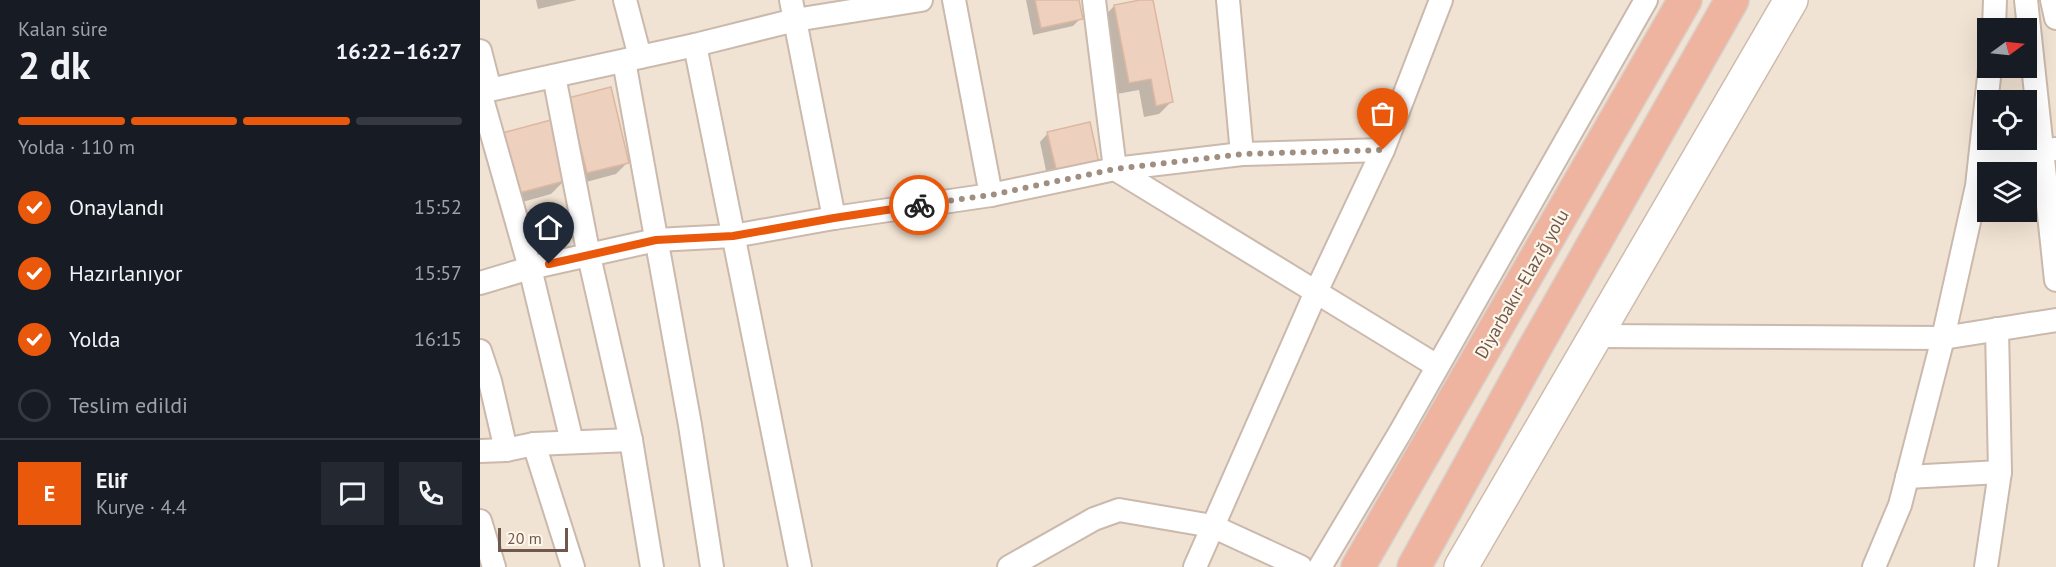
<!DOCTYPE html>
<html lang="tr">
<head>
<meta charset="utf-8">
<style>
	:root { --surface:#171b24; --page:#242831; --text:#f1f3f6; --muted:#9ea1a6; --line:#363941; --accent:#ea580c }
	body { margin:0; font-family:"PT Sans",sans-serif; background:var(--page); color:var(--text); height:100vh; display:flex; flex-direction:column; font-size:22px; white-space:nowrap }
	* { box-sizing:border-box; margin:0 }
	p { font-size:20px; color:var(--muted) }
	.icon { flex:none; width:33px; height:33px; fill:none; stroke:currentColor; stroke-width:2; stroke-linecap:round; stroke-linejoin:round }
	.map { position:relative; flex:1; overflow:hidden }
	.side { display:flex; flex-direction:column; background:var(--surface); width:480px }
	.side>* { flex:none }
	.needle { width:39px; rotate:75deg }
	.tools { position:absolute; left:1497px; top:18px; display:grid; gap:12px }
	.tools a { display:grid; place-items:center; width:60px; height:60px; border-radius:0px; background:var(--surface); box-shadow:0 6px 24px #0002; font-size:30px }
	.scale { position:absolute; left:18px; bottom:15px; width:70px; box-sizing:border-box; padding-left:6px; border:3px solid #70594c; border-top:0; font-size:16px; line-height:21px; white-space:nowrap; color:#70594c; -webkit-text-stroke:4px #fdf6ea; paint-order:stroke }
	.pin { position:absolute; display:grid; place-items:center; width:51px; height:51px; color:#fff; margin:-62px -26px; border-radius:50% 50% 50% 0; rotate:-45deg; box-shadow:0 0 6px #0007 }
	.pin .icon { rotate:45deg }
	.courier { position:absolute; display:grid; place-items:center; width:60px; height:60px; margin:-30px; border:4px solid #ea580c; border-radius:50%; background:#fff; color:#222; box-shadow:0 2px 8px #0007 }
	.headline em { font-style:normal; font-weight:600 }
	.headline div { display:flex; flex-direction:column-reverse }
	.headline { display:flex; align-items:center; justify-content:space-between; height:102px; padding:0 18px }
	h1 { font-size:39px; font-weight:600; line-height:45px }
	.bar { display:grid; grid-template-columns:repeat(4,1fr); gap:9px 6px; align-content:center; height:72px; padding:0 18px }
	.bar i { height:8px; border-radius:4px; background:var(--line) }
	.bar .active { background:var(--accent) }
	.bar p { grid-column:span 4 }
	.line { display:flex; align-items:center; gap:15px; padding:0 18px; border-top:2px solid var(--line) }
	.line div { flex:1 }
	.round { display:grid; place-items:center; flex:none; width:63px; height:63px; border-radius:0px; background:var(--page) }
	ol { padding:0 18px; list-style:none }
	li { display:flex; align-items:center; gap:18px; height:66px }
	li p { margin-inline-start:auto }
	li .icon { padding:6px; border-radius:50%; background:var(--accent); color:#fff; stroke-width:4 }
	li:last-child { color:var(--muted) }
	li i { width:33px; height:33px; border:3px solid var(--line); border-radius:50% }
	main { display:flex; flex:1; min-height:0 }
	.map>svg:first-child { display:block }
	.residential { fill:#f1e3d3; fill-rule:evenodd }
	.shadow { fill:#0003 }
	.building { fill:#edd0be; stroke:#deb7a0; stroke-width:1.5 }
	.lines { fill:none; stroke-linecap:round; stroke-linejoin:round }
	.street-casing { stroke:#cab9ac; stroke-width:26 }
	.secondary-casing { stroke:#cfbbac; stroke-width:36 }
	.highway-casing { stroke:#d7d1cd; stroke-width:36 }
	.street { stroke:#fff; stroke-width:22 }
	.secondary { stroke:#fff; stroke-width:33 }
	.highway { stroke:#efb4a0; stroke-width:33 }
	.done { stroke:#a08e81; stroke-width:6; stroke-dasharray:0 10.8 }
	.route { stroke:#ea580c; stroke-width:8 }
	.labels { text-anchor:middle; stroke-width:4.5; stroke-linejoin:round; paint-order:stroke }
	.street-label { font-size:18px; fill:#70594c; stroke:#fdf6ea }
</style>
</head>
<body>
<main>
<section class="side">
<div class="headline"><div><h1>2 dk</h1><p>Kalan süre</p></div><em>16:22–16:27</em></div>
<div class="bar"><i class="active"></i><i class="active"></i><i class="active"></i><i></i><p>Yolda · 110 m</p></div>
<ol>
<li><svg class="icon" aria-label="check" viewBox="0 0 24 24"><path d="M5 12l5 5 9-10"/></svg>Onaylandı<p>15:52</p></li>
<li><svg class="icon" aria-label="check" viewBox="0 0 24 24"><path d="M5 12l5 5 9-10"/></svg>Hazırlanıyor<p>15:57</p></li>
<li><svg class="icon" aria-label="check" viewBox="0 0 24 24"><path d="M5 12l5 5 9-10"/></svg>Yolda<p>16:15</p></li>
<li><i></i>Teslim edildi</li>
</ol>
<div class="line" style="height:108px"><b class="round" style="background:var(--accent);color:#fff">E</b><div><b>Elif</b><p>Kurye · 4.4</p></div><a class="round"><svg class="icon" aria-label="chat" viewBox="0 0 24 24"><path d="M4 5h16v11H9l-5 4z"/></svg></a><a class="round"><svg class="icon" aria-label="phone" viewBox="0 0 24 24"><path d="M5 4h4l2 5-3 2q2 4 5 5l2-3 5 2v4C11 20 4 13 5 4z"/></svg></a></div>
</section>
<div class="map">
<svg width="1576" height="567" viewBox="0 0 1576 567">
	<rect width="100%" height="100%" fill="#faf1e4"/>
	<path class="residential" d="M0,0H1576V567H0ZM1508,28H1546V68H1508ZM1508,100H1546V140H1508ZM1508,172H1546V212H1508Z"/>
	<g class="shadow">
		<polygon points="56,0 97,0 58,9"/>
		<polygon points="598,0 601,18 593,26 553,35 546,0"/>
		<polygon points="671,0 691,102 679,114 664,117 659,90 637,94 622,19 634,6"/>
		<polygon points="76,111 148,162 136,174 95,185"/>
		<polygon points="568,133 617,163 568,180 560,142"/>
		<polygon points="8,150 86,179 71,194 24,207"/>
	</g>
	<g class="building">
		<polygon points="555,0 599,0 603,19 561,28"/>
		<polygon points="660,0 673,0 693,102 676,106 671,79 649,83 634,5"/>
		<polygon points="131,87 149,163 107,173 88,98"/>
		<polygon points="71,120 88,180 39,193 22,133"/>
		<polygon points="610,122 619,163 577,173 567,132"/>
	</g>
	<g class="lines">
		<defs>
			<g id="street">
				<polyline points="145,0 160,57"/>
				<polyline points="311,0 354,218"/>
				<polyline points="474,0 511,195"/>
				<polyline points="614,0 635,169 957,366"/>
				<polyline points="748,0 762,154"/>
				<polyline points="1546,0 1576,280"/>
				<polyline points="1572,0 1576,18"/>
				<polyline points="1514,28 1515,0"/>
				<polyline points="215,45 320,567"/>
				<polyline points="0,51 10,90"/>
				<polyline points="144,61 210,425 232,567"/>
				<polyline points="74,76 109,256 151,440 172,567"/>
				<polyline points="0,92 215,45 315,20 441,0"/>
				<polyline points="0,92 50,268 92,442"/>
				<polyline points="1500,160 1576,149"/>
				<polyline points="0,283 50,268 176,240 253,236 354,218 511,195 635,169 762,154 903,150"/>
				<polyline points="1114,336 1463,338 1576,320"/>
				<polyline points="0,351 10,381 26,450 54,444 151,440"/>
				<polyline points="54,444 93,567"/>
				<polyline points="0,451 26,450"/>
				<polyline points="1427,477 1520,472"/>
				<polyline points="0,521 14,567"/>
				<polyline points="529,567 614,519 639,510 732,526 821,567"/>
				<polyline points="715,567 836,292 903,150 961,0"/>
				<polyline points="840,567 921,431 1166,0"/>
				<polyline points="1394,567 1420,505 1463,338 1497,186 1510,68"/>
				<polyline points="1506,567 1520,472 1517,329"/>
			</g>
			<polyline id="secondary" points="981,567 1311,0"/>
			<g id="highway">
				<polyline points="878,567 1205,0"/>
				<polyline points="934,567 1053,351 1252,0"/>
			</g>
		</defs>
		<use href="#street" class="street-casing"/>
		<use href="#secondary" class="secondary-casing"/>
		<use href="#highway" class="highway-casing"/>
		<use href="#street" class="street"/>
		<use href="#secondary" class="secondary"/>
		<use href="#highway" class="highway"/>
	</g>
	<g class="lines">
		<polyline class="done" points="439,205 511,195 635,169 762,154 903,150"/>
		<polyline class="route" points="69,264 176,240 253,236 354,218 439,205"/>
	</g>
	<g class="labels">
		<g class="street-label">
			<text transform="translate(1042 284) rotate(-60)" y="6">Diyarbakır-Elazığ yolu</text>
		</g>
	</g>
</svg>
<div class="tools">
<a><svg class="needle" viewBox="-14 -14 28 28"><path d="M0-13l5 13h-10z" fill="#e53935"/><path d="M0 13l5-13h-10z" fill="#9ea1a6"/></svg></a>
<a><svg class="icon" aria-label="locate" viewBox="0 0 24 24"><circle cx="12" cy="12" r="6"/><path d="M12 2v4M12 18v4M2 12h4M18 12h4"/></svg></a>
<a><svg class="icon" aria-label="layers" viewBox="0 0 24 24"><path d="M12 4l9 5-9 5-9-5zM3 14l9 5 9-5"/></svg></a>
</div>
<div class="scale">20 m</div>
<div class="pin" style="left:903px;top:150px;background:#ea580c"><svg class="icon" aria-label="bag" viewBox="0 0 24 24"><path d="M5 8h14l-1 12H6zM9 8a3 3 0 0 1 6 0"/></svg></div>
<div class="pin" style="left:69px;top:264px;background:#1f2937"><svg class="icon" aria-label="home" viewBox="0 0 24 24"><path d="M3 11l9-7 9 7M6 9v11h12V9"/></svg></div>
<div class="courier" style="left:439px;top:205px"><svg class="icon" aria-label="bike" viewBox="0 0 24 24"><circle cx="6" cy="16" r="4"/><circle cx="18" cy="16" r="4"/><path d="M6 16l4-8h5l3 8M10 8l3 8H6M13 5h3"/></svg></div>
</div>
</main>
</body>
</html>
